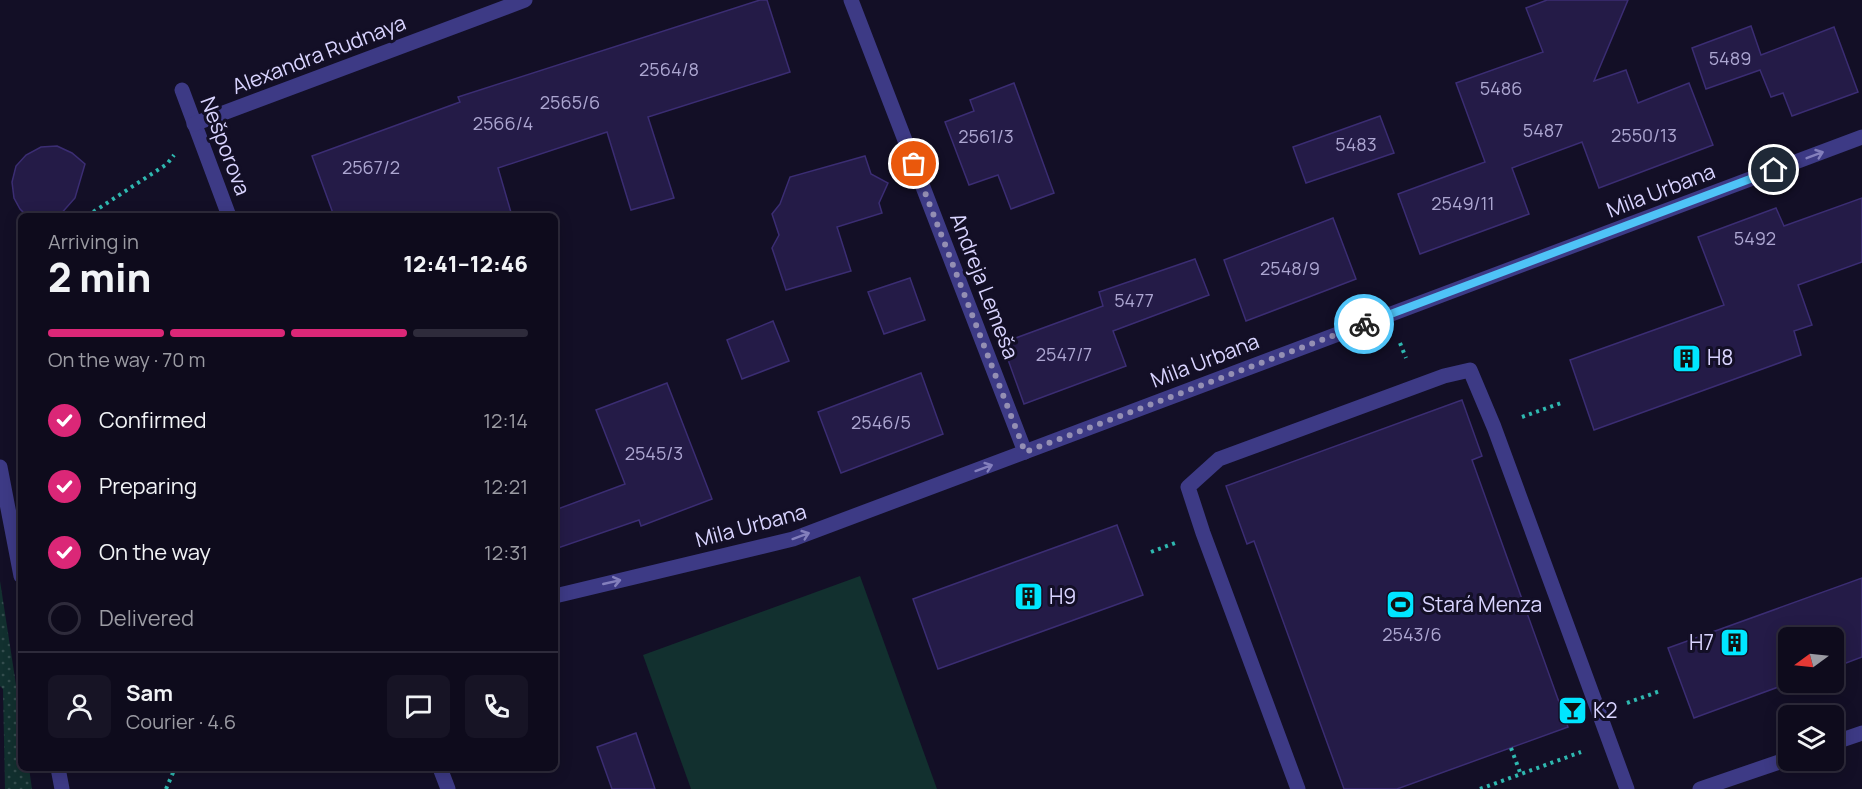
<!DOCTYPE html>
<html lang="en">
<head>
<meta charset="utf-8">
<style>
	:root { --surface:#0e0b1c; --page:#171425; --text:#f1f3f6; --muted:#9b9ba3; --line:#2e2b3b; --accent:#db2777 }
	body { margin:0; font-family:Manrope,sans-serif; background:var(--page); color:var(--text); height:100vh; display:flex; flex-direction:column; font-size:22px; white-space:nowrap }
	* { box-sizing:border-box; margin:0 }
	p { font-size:20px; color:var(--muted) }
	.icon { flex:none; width:33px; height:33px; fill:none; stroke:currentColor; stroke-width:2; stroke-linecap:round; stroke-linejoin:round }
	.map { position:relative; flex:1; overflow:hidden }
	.details { position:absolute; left:18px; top:213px; width:540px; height:558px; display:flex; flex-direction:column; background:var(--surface); border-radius:9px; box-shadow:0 3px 15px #0003,0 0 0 2px var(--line) }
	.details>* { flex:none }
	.needle { width:39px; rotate:255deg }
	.fabs { position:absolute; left:1778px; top:627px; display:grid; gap:12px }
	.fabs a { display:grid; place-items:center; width:66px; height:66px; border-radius:9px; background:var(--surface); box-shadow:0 3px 15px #0003,0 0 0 2px var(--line); font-size:30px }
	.pin { position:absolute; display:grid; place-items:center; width:51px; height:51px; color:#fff; margin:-26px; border:3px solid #fff; border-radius:50%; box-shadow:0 2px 6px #0007 }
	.courier { position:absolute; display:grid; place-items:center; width:60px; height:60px; margin:-30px; border:4px solid #4fc3f7; border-radius:50%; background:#fff; color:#222; box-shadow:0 2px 8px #0007 }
	.head em { font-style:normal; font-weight:800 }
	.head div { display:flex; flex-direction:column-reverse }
	.head { display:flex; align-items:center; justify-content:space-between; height:102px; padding:0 30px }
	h1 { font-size:39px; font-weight:800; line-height:45px }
	.bar { display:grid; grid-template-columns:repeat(4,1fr); gap:9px 6px; align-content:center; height:72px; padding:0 30px }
	.bar i { height:8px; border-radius:4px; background:var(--line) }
	.bar .active { background:var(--accent) }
	.bar p { grid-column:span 4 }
	.line { display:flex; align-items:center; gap:15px; padding:0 30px; border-top:2px solid var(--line) }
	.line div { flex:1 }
	.round { display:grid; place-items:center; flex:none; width:63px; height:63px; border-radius:9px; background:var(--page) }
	ol { padding:0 30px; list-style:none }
	li { display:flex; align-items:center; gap:18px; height:66px }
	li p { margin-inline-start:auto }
	li .icon { padding:6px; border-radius:50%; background:var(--accent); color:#fff; stroke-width:4 }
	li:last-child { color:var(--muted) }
	li i { width:33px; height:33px; border:3px solid var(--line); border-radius:50% }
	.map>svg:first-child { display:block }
	.grass { fill:url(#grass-dots) }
	.green { fill:#12302f }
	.building { fill:#241b47; stroke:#3b2d73; stroke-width:1.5 }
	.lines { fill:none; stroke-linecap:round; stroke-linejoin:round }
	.path { stroke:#2fb8b0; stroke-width:4; stroke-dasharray:3 4.5; stroke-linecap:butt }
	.lane { stroke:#3d3a85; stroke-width:15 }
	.street { stroke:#3d3a85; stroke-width:15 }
	.oneway { stroke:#837fbc }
	.done { stroke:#948fb3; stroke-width:6; stroke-dasharray:0 10.8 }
	.route { stroke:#4fc3f7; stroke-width:8 }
	.labels { text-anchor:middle; stroke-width:6; stroke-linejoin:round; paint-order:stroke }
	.number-label { font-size:18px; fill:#aca6d1 }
	.street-label { font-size:21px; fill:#d9d4ff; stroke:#130f26 }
	.poi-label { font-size:21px; fill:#d9d4ff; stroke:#130f26; text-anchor:start }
</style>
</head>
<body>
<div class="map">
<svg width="1862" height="789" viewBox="0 0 1862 789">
	<defs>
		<pattern id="grass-dots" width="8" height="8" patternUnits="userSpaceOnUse" patternTransform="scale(1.5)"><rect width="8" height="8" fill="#12302f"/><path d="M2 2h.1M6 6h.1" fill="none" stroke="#344d4e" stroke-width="1.8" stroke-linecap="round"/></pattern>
	</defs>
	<rect width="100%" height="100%" fill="#130f26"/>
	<polygon class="grass" points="0,581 21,717 21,768 29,768 32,789 5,789 3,689 0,686"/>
	<polygon class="green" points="860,576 937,789 691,789 643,655"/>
	<g class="building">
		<polygon points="760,0 767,0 790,72 648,117 674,198 631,210 607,132 498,168 512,216 334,216 312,156 460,102 458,97"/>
		<polygon points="1547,0 1628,0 1594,81 1626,70 1638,103 1689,83 1713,145 1599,188 1582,142 1512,168 1529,214 1420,254 1398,194 1485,162 1456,83 1543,52 1526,8"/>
		<polygon points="1751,26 1761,55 1834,27 1858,92 1792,116 1783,93 1771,97 1760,70 1706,89 1692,48"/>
		<polygon points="1014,83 1054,193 1011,209 998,175 969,185 945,122 974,111 970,100"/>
		<polygon points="1380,116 1394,153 1306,183 1293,147"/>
		<polygon points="57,146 72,153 85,164 75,198 59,216 27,216 20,209 14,198 12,182 16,166 26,155 41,147"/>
		<polygon points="865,156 871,174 888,183 879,203 882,213 837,227 851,271 786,290 772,248 779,235 772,214 780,204 790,177"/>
		<polygon points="1862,198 1862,262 1798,285 1812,325 1794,331 1801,355 1594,430 1570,360 1724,305 1698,237 1776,208 1784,226"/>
		<polygon points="1333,218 1356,279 1246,321 1224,260"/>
		<polygon points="1195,259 1209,295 1113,331 1126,366 1024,404 1002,343 1103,306 1099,292"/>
		<polygon points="910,278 925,320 884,334 868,292"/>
		<polygon points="773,321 789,361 742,379 727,340"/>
		<polygon points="921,373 943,434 841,473 818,412"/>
		<polygon points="667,383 712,499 641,526 639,520 555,549 555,510 625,484 596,410"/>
		<polygon points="1462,400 1482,456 1472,460 1568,727 1397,789 1344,789 1254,541 1247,544 1226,486"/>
		<polygon points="1117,525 1143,595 938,669 913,599"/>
		<polygon points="1862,578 1862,657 1833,668 1833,638 1788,638 1788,682 1792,682 1694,718 1668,648"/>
		<polygon points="636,733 655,789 612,789 597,747"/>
	</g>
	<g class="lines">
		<g class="path">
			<polyline points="87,216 167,164 174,155"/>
			<polyline points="1400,343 1406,358"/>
			<polyline points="1522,417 1564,402"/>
			<polyline points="1151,552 1175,543"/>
			<polyline points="1627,703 1660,691"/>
			<polyline points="1511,748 1521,775"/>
			<polyline points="166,789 175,768"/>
			<polyline points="1480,789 1581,752"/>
		</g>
		<polyline class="lane" points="1298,789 1203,533 1188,487 1219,459 1444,376 1470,370 1494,427 1627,789"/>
		<g class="street">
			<polyline points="851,0 1025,452"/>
			<polyline points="182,90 229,216"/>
			<polyline points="194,124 525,0"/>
			<polyline points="0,467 21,576"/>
			<polyline points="555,596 793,539 1862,137"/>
			<polyline points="1833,743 1862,733"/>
			<polyline points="58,768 62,789"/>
			<polyline points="440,768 448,789"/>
			<polyline points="1700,789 1788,759"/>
		</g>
	</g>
	<defs><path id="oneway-shaft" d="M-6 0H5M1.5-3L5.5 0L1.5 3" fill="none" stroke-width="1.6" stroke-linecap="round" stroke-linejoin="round" transform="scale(1.5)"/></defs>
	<g class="oneway">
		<use href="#oneway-shaft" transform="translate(1815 155) rotate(-21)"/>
		<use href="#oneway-shaft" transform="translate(984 468) rotate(-20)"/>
		<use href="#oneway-shaft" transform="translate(801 536) rotate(-20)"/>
		<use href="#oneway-shaft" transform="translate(612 582) rotate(-13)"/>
	</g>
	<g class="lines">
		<polyline class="done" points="914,164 1025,452 1364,324"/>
		<polyline class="route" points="1364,324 1774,170"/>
	</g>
	<defs>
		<symbol id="building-square" viewBox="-11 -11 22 22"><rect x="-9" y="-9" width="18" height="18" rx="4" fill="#00e5ff" stroke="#130f26"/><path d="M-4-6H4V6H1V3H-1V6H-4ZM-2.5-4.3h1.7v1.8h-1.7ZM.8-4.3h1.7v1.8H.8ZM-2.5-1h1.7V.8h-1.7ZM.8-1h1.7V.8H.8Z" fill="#111"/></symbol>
		<symbol id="stadium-square" viewBox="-11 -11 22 22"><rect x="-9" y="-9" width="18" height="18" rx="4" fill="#00e5ff" stroke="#130f26"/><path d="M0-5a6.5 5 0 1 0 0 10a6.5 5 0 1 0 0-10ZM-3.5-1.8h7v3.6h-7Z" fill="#111"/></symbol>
		<symbol id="bar-square" viewBox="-11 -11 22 22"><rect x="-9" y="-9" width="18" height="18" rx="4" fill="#00e5ff" stroke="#130f26"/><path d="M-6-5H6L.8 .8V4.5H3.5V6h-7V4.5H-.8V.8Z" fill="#111"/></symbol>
	</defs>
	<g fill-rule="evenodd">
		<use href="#building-square" x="1670" y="342" width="33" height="33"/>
		<use href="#building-square" x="1012" y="580" width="33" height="33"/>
		<use href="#stadium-square" x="1384" y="588" width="33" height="33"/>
		<use href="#building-square" x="1718" y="626" width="33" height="33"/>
		<use href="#bar-square" x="1556" y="694" width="33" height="33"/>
	</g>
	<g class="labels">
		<g class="number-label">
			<text x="1730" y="65">5489</text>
			<text x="669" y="76">2564/8</text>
			<text x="1501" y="95">5486</text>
			<text x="570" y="109">2565/6</text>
			<text x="503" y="130">2566/4</text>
			<text x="1543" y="137">5487</text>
			<text x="1644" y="142">2550/13</text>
			<text x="986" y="143">2561/3</text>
			<text x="1356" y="151">5483</text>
			<text x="371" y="174">2567/2</text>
			<text x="1463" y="210">2549/11</text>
			<text x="1755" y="245">5492</text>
			<text x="1290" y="275">2548/9</text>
			<text x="1134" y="307">5477</text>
			<text x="1064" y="361">2547/7</text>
			<text x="881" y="429">2546/5</text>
			<text x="654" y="460">2545/3</text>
			<text x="1412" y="641">2543/6</text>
		</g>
		<g class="street-label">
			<text transform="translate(319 55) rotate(-21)" y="7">Alexandra Rudnaya</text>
			<text transform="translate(225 146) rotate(69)" y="7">Nešporova</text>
			<text transform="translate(1661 191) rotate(-21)" y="7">Mila Urbana</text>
			<text transform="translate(984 286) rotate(69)" y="7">Andreja Lemeša</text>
			<text transform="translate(1205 361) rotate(-21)" y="7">Mila Urbana</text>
			<text transform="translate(751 526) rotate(-15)" y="7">Mila Urbana</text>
		</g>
		<g class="poi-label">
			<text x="1707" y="365">H8</text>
			<text x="1049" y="604">H9</text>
			<text x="1422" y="612">Stará Menza</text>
			<text x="1714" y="650" text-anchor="end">H7</text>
			<text x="1593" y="718">K2</text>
		</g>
	</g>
</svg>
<div class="fabs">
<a><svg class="needle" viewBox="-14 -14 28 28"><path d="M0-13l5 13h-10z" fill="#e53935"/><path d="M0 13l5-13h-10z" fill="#9b9ba3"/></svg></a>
<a><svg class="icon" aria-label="layers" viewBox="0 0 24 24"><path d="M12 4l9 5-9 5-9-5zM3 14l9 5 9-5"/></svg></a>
</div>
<div class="pin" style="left:914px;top:164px;background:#ea580c"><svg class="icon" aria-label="bag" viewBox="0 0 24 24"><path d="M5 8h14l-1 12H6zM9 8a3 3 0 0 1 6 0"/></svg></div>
<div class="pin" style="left:1774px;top:170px;background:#1f2937"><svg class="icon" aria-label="home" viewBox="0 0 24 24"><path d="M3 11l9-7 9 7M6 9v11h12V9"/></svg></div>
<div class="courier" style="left:1364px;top:324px"><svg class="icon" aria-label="bike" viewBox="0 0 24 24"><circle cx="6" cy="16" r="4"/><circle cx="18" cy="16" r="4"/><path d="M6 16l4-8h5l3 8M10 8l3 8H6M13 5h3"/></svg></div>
<section class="details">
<div class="head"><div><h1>2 min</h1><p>Arriving in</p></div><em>12:41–12:46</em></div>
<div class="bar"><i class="active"></i><i class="active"></i><i class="active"></i><i></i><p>On the way · 70 m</p></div>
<ol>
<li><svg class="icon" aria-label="check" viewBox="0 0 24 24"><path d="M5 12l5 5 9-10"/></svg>Confirmed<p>12:14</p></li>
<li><svg class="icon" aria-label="check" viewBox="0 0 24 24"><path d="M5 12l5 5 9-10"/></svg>Preparing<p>12:21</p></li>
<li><svg class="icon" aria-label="check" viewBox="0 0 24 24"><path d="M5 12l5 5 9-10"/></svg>On the way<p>12:31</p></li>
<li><i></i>Delivered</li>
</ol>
<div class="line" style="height:108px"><a class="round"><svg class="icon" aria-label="person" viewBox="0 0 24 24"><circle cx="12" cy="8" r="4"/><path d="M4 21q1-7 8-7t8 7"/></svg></a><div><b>Sam</b><p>Courier · 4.6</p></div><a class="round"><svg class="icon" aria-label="chat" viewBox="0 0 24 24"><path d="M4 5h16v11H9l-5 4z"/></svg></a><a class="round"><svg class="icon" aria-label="phone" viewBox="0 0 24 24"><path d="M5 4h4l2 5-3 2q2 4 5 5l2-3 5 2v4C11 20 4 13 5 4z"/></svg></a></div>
</section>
</div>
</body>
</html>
